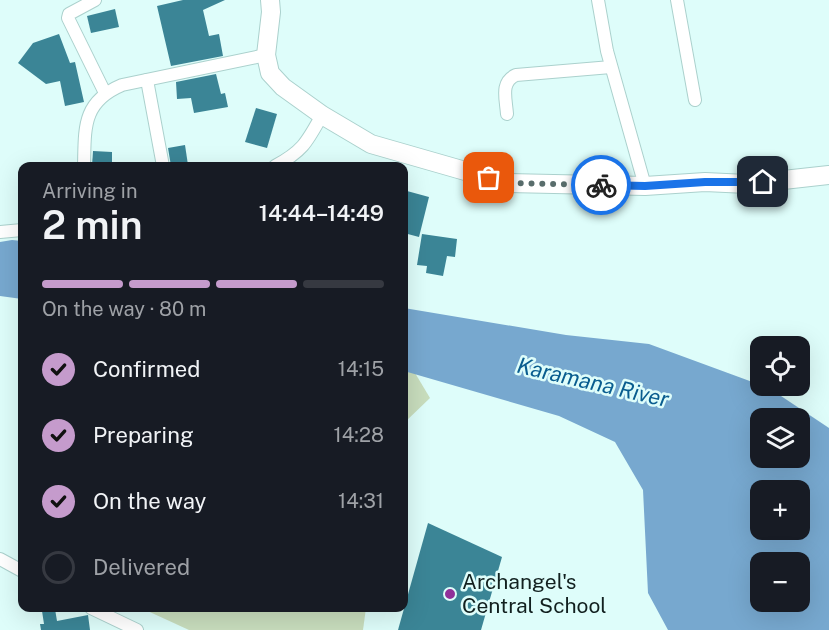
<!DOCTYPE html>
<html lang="en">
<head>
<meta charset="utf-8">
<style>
	:root { --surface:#171b24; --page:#242831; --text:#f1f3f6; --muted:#9ea1a6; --line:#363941; --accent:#c59bcc }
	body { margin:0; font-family:"Public Sans",sans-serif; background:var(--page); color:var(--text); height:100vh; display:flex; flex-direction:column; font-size:22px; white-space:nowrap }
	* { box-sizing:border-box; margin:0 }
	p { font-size:20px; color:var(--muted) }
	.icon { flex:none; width:33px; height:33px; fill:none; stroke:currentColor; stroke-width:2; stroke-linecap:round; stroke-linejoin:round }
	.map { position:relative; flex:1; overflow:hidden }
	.details { position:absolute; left:18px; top:162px; width:390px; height:450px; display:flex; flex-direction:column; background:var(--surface); border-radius:12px; box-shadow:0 6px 24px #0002 }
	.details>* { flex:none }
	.fabs { position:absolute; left:750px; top:336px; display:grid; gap:12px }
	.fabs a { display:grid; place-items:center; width:60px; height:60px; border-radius:12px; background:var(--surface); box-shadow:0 6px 24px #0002; font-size:30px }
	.pin { position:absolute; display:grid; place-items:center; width:51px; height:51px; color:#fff; margin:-26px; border-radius:12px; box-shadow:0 3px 9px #0006 }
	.courier { position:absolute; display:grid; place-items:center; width:60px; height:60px; margin:-30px; border:4px solid #1a73e8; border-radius:50%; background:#fff; color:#222; box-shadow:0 2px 8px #0007 }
	.headline em { font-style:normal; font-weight:600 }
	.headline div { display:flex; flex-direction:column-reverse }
	.headline { display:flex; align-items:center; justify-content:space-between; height:102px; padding:0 24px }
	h1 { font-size:39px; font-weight:600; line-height:45px }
	.bar { display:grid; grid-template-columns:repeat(4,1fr); gap:9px 6px; align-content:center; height:72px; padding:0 24px }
	.bar i { height:8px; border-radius:4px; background:var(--line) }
	.bar .current { background:var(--accent) }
	.bar p { grid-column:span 4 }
	ol { padding:0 24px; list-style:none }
	li { display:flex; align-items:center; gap:18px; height:66px }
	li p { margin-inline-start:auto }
	li .icon { padding:6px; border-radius:50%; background:var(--accent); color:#111; stroke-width:4 }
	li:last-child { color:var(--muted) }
	li i { width:33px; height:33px; border:3px solid var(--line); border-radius:50% }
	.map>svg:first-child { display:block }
	.green { fill:#c8ddbd }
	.water { fill:#77a8cf; fill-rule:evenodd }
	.building { fill:#3b8596 }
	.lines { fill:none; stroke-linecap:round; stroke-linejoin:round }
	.street-casing { stroke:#abd1cd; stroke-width:14 }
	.secondary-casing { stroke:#abd1cd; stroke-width:20 }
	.street { stroke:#fff; stroke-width:12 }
	.secondary { stroke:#fff; stroke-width:18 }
	.done { stroke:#596d6c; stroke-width:6; stroke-dasharray:0 10.8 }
	.route { stroke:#1a73e8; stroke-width:8 }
	.poi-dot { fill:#903099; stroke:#defdfa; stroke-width:2 }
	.labels { text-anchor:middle; stroke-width:5; stroke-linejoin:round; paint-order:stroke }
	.poi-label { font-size:21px; fill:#12201f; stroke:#defdfa; text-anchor:start }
	.water-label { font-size:22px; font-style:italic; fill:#095d8f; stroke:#defdfa }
</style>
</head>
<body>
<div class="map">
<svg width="829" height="630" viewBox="0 0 829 630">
	<rect width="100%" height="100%" fill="#defdfa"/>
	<g class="green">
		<polygon points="404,371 415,373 430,398 404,423"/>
		<polygon points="141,608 366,608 363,630 189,630"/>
	</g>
	<g class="water">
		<polygon points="12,240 22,241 22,299 0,296 0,242"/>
		<path d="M404,308L566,335L649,344L769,388L829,428V630H668L648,593L643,490L615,442L559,416L404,371ZM760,418H800V458H760ZM760,490H800V530H760ZM760,562H800V602H760Z"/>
	</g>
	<g class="building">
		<polygon points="183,0 225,0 203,10 209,36 219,34 223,56 171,66 157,6"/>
		<polygon points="115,9 119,27 91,33 87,16"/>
		<polygon points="59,34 70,63 75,62 84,102 65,106 60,81 46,84 18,63 33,43"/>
		<polygon points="216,74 221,94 225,93 228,107 194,113 191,98 177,99 176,82"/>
		<polygon points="256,108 277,114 267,148 245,142"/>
		<polygon points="185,145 188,165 171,166 168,148"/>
		<polygon points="93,151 112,152 112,166 92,166"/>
		<polygon points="407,191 429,197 419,237 404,233 404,206"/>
		<polygon points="422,234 457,239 455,257 447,256 443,276 426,273 427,266 417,265"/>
		<polygon points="428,523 502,557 481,630 398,630"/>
		<polygon points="55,609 57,621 88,615 90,630 41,630 40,624 44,624 42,611"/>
	</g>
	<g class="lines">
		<defs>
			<g id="street">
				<polyline points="95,0 69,14 68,18 105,93"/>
				<polyline points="598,0 607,51 645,186"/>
				<polyline points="677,0 695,100"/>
				<polyline points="147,80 163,166"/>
				<path d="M507,114C506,99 500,82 516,75L611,67"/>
				<path d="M84,166C85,128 82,102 122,85L266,55"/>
				<path d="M275,166C303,151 307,142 322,115"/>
				<polyline points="0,232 22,230"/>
				<polyline points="0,559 22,571"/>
				<polyline points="91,608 137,630"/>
			</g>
			<polyline id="secondary" points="270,0 271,12 266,55 270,73 283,87 322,115 371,144 507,183 645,186 705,182 747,184 829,175"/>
		</defs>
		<use href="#street" class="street-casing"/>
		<use href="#secondary" class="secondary-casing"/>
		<use href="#street" class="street"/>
		<use href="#secondary" class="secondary"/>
	</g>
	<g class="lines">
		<polyline class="done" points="489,178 507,183 601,185"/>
		<polyline class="route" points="601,185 645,186 705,182 763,182"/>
	</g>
	<circle class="poi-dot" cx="450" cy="594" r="6"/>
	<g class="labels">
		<g class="poi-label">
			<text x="462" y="589">Archangel's<tspan x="462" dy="24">Central School</tspan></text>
		</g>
		<g class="water-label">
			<text transform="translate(593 382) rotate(13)" y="8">Karamana River</text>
		</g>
	</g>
</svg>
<div class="fabs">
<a><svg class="icon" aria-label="locate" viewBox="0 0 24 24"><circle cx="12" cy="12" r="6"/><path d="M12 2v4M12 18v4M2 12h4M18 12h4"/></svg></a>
<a><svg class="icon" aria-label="layers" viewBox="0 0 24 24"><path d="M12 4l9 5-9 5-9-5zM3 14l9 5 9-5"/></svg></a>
<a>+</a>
<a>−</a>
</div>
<div class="pin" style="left:489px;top:178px;background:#ea580c"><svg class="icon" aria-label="bag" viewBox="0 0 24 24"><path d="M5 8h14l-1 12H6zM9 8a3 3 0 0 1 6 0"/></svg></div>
<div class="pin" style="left:763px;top:182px;background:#1f2937"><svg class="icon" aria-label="home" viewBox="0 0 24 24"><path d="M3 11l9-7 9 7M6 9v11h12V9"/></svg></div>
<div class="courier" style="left:601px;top:185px"><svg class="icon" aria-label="bike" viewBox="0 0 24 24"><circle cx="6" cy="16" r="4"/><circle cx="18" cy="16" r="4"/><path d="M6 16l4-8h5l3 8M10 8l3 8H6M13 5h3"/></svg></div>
<section class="details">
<div class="headline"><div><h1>2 min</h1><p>Arriving in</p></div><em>14:44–14:49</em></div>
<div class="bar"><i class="current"></i><i class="current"></i><i class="current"></i><i></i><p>On the way · 80 m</p></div>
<ol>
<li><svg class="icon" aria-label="check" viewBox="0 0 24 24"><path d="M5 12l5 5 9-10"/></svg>Confirmed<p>14:15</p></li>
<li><svg class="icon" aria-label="check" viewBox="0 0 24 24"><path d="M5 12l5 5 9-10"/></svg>Preparing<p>14:28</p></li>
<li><svg class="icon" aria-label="check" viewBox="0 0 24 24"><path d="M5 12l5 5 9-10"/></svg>On the way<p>14:31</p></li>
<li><i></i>Delivered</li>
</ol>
</section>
</div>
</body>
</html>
